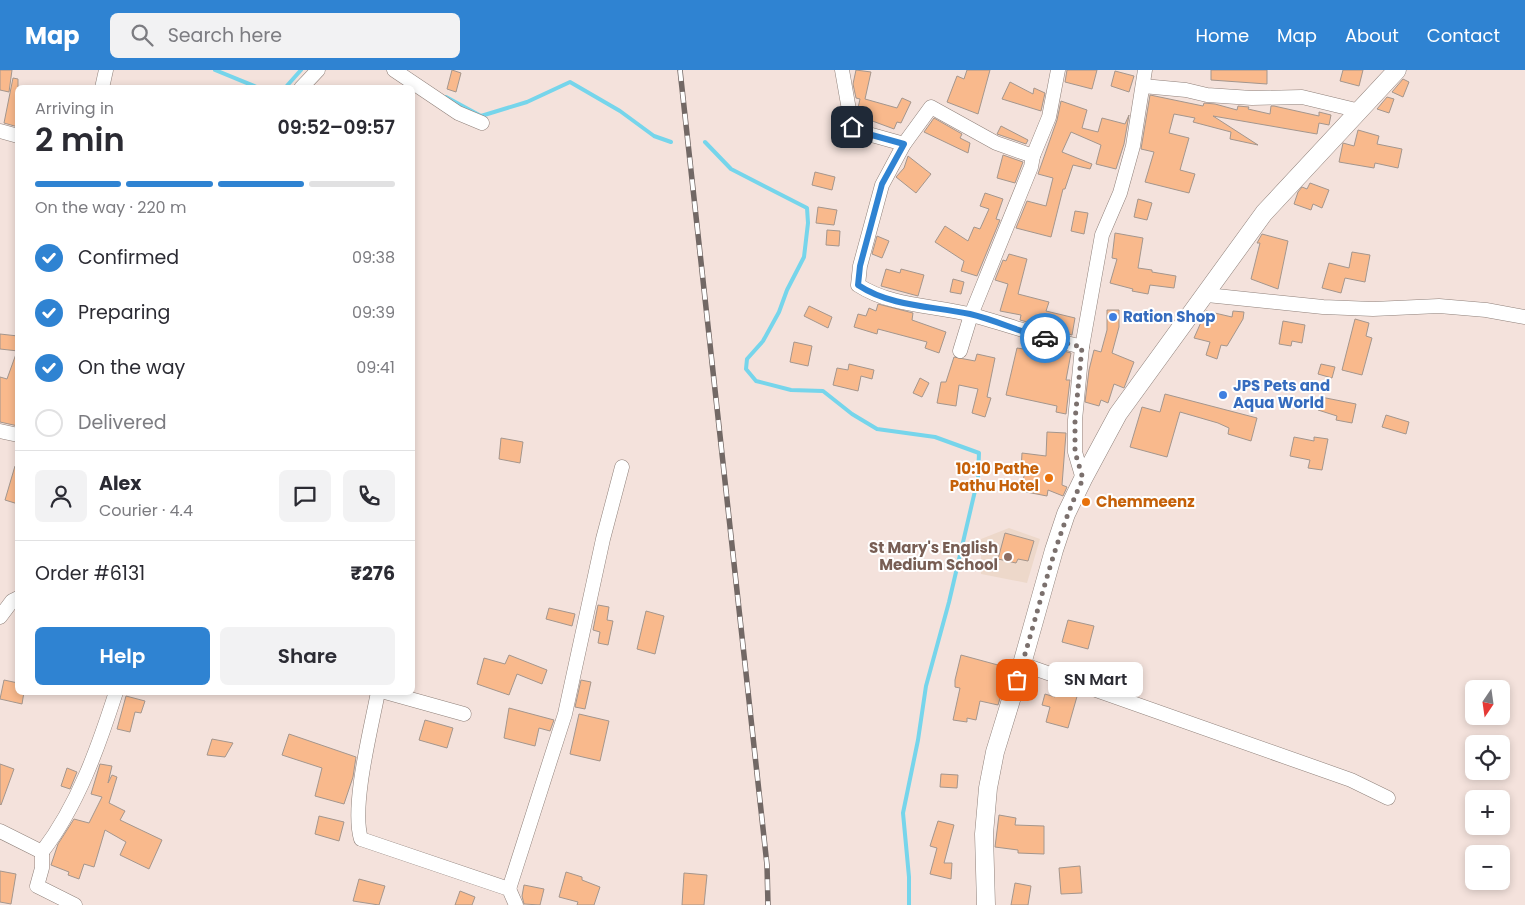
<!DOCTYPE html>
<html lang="en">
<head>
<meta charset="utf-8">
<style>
	:root { --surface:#fff; --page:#f2f2f3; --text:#2b2b33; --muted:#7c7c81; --line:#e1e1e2; --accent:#2f83d2 }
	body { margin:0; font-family:Poppins,sans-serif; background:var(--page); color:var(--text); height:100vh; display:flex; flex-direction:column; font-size:19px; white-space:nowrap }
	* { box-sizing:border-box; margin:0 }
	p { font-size:16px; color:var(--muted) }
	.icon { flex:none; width:28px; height:28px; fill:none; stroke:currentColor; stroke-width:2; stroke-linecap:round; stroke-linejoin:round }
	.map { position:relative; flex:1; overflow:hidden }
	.sheet { position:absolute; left:15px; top:15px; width:400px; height:610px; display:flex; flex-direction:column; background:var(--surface); border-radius:8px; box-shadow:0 2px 8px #0003 }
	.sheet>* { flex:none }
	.needle { width:32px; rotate:193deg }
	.buttons { position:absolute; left:1465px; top:610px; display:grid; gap:10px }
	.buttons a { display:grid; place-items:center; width:45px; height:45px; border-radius:8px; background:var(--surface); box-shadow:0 2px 8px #0003; font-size:25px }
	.pin { position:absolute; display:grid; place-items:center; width:42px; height:42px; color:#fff; margin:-21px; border-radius:10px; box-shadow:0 2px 8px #0006 }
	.courier { position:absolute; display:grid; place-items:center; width:50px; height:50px; margin:-25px; border:4px solid #2f83d2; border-radius:50%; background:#fff; color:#222; box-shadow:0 1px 6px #0007 }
	.bubble { position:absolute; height:35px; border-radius:8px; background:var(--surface); box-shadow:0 2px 8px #0003; font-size:16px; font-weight:600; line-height:35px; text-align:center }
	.overview em { font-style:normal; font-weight:600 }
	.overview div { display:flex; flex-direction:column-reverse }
	.overview { display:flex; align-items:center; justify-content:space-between; height:85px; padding:0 20px }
	h1 { font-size:32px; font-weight:600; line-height:38px }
	.bar { display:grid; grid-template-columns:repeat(4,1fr); gap:8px 5px; align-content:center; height:60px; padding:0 20px }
	.bar i { height:6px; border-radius:4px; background:var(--line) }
	.bar .on { background:var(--accent) }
	.bar p { grid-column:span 4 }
	.line { display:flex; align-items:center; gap:12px; padding:0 20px; border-top:1px solid var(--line) }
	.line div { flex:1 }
	.round { display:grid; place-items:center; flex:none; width:52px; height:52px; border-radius:8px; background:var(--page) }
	ol { padding:0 20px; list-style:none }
	li { display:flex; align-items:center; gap:15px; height:55px }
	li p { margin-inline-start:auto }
	li .icon { padding:5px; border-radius:50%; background:var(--accent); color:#fff; stroke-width:4 }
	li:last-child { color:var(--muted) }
	li i { width:28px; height:28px; border:2px solid var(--line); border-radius:50% }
	.primary-button { display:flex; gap:10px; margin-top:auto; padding:10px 20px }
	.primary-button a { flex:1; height:58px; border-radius:8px; background:var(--accent); color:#fff; font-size:20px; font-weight:600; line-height:58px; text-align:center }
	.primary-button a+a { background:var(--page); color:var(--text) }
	header { display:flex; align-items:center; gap:30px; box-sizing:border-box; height:70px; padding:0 25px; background:var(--accent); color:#fff }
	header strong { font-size:24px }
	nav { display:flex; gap:28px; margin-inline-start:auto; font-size:18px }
	.search { width:350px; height:45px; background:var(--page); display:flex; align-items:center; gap:12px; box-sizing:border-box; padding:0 18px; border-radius:8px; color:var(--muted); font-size:19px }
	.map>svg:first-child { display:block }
	.education { fill:#edd8ca }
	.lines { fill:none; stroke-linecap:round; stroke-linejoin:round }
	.stream { stroke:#76d5eb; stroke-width:4 }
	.building { fill:#f9b98c; stroke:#a4968d }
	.minor-casing { stroke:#8f807a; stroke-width:15 }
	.major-casing { stroke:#8f807a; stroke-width:19 }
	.minor { stroke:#fff; stroke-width:14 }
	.major { stroke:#fff; stroke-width:18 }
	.rail-casing { stroke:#726865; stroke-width:5.5 }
	.rail { stroke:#fff; stroke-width:4; stroke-dasharray:11; stroke-linecap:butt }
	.done { stroke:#7b706d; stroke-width:5; stroke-dasharray:0 9 }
	.route { stroke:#2f83d2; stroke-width:6 }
	.shop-dot { fill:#3f7fe0; stroke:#fff; stroke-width:2 }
	.food-dot { fill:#e8710a; stroke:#fff; stroke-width:2 }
	.education-dot { fill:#8d6e63; stroke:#fff; stroke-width:2 }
	.labels { text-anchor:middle; stroke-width:4; stroke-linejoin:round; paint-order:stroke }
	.shop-label { font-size:15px; font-weight:bold; fill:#366cbe; stroke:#fff; text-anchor:start }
	.food-label { font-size:15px; font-weight:bold; fill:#c56008; stroke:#fff; text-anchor:end }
	.education-label { font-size:15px; font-weight:bold; fill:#785e54; stroke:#fff; text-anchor:end }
</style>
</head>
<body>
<header>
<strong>Map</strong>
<div class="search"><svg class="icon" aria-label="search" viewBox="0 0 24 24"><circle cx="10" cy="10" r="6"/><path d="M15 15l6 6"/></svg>Search here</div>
<nav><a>Home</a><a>Map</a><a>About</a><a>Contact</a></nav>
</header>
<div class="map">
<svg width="1525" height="835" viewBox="0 0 1525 835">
	<rect width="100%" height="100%" fill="#f4e2dc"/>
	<polygon class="education" points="1009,458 1040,469 1027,513 981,504 981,469"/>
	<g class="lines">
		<g class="stream">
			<polyline points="215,0 259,18"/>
			<polyline points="285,18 301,0"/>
			<polyline points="446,27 481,46 527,32 570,12 620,41 654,66 671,72"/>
			<polyline points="705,72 731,99 807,138 808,153 804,187 787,220 779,242 763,271 747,289 746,299 756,311 791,320 823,321 852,344 877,359 935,367 979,383 978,408 949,532 926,616 918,670 903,743 909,807 909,835"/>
		</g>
	</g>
	<g class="building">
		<polygon points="0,0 12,0 9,22 0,20"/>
		<polygon points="452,0 461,3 456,22 447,19"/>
		<polygon points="856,0 871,2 865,29 897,38 902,28 911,32 901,53 897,52 894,59 859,46 858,38 860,29 856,28 853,14"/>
		<polygon points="967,0 990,0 978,44 947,32 957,6 964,9"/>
		<polygon points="1067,0 1097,0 1092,19 1065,12"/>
		<polygon points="1211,0 1267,0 1267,14 1211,10"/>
		<polygon points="1343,0 1363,0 1359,16 1340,11"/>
		<polygon points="1115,1 1134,6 1129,22 1111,16"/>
		<polygon points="13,8 18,9 18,57 4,53"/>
		<polygon points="1403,9 1409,12 1403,27 1392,22"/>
		<polygon points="1010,12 1033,24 1034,18 1045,23 1041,41 1002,29"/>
		<polygon points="1150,25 1203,36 1204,33 1215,34 1237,40 1238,36 1249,37 1248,39 1270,44 1271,36 1274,36 1319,46 1319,42 1331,45 1329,55 1319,53 1317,64 1213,46 1258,75 1230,69 1231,62 1193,52 1195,48 1174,44 1169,63 1189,68 1180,100 1195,104 1189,123 1145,112 1154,82 1141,79"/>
		<polygon points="1387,27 1394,29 1389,43 1377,39"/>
		<polygon points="1061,31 1087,40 1082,58 1098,62 1102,48 1125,54 1129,45 1124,74 1116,99 1096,94 1101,75 1071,62 1062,82 1092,94 1090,99 1073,95 1065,119 1063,119 1051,167 1016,158 1027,131 1046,136 1053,108 1038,104 1057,50"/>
		<polygon points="934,48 962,64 960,68 970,73 968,83 924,62"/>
		<polygon points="1001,56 1028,70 1026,74 997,64"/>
		<polygon points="1358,60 1379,66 1377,74 1402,79 1398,98 1375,93 1374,98 1339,92 1343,73 1354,76"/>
		<polygon points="1003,85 1023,92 1015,113 997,108"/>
		<polygon points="908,86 931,104 916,123 896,107 904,98"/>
		<polygon points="815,102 835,107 832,120 812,115"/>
		<polygon points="1310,113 1329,120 1322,138 1313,134 1311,140 1294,134 1298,122 1302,117 1307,119"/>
		<polygon points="985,123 1003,129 996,149 1000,150 977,206 961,201 964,191 935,172 945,156 968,171 974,157 980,159 989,139 980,136"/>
		<polygon points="1138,129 1152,133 1147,150 1134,147"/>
		<polygon points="818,137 837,140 834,155 816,153"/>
		<polygon points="1075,141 1088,143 1084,164 1071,161"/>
		<polygon points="827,160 840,161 839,176 826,175"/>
		<polygon points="1115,163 1143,168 1138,198 1152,200 1152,202 1176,206 1174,218 1150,215 1148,224 1132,221 1133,219 1110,213 1117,189 1112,188"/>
		<polygon points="1262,164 1288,171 1278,219 1251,209 1260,173 1257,173"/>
		<polygon points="877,166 889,171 882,188 872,184"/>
		<polygon points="1352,182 1370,185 1365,212 1345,208 1341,223 1322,218 1329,193 1349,198"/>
		<polygon points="1009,184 1027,189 1018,224 1049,232 1046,241 1075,248 1072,265 1020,250 1021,245 1000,241 1008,214 995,210 1003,190 1006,191"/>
		<polygon points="886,199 900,203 901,199 924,205 918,226 881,216"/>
		<polygon points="953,209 964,212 961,224 950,222"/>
		<polygon points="878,234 913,243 912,250 946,262 939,283 925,278 927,272 878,259 877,264 854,257 858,244 866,246 869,238 876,241"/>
		<polygon points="809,236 832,247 828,258 804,246"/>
		<polygon points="1107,240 1119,240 1119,257 1112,283 1134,292 1124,318 1114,314 1108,333 1101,330 1099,336 1085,332 1089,300 1094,280 1101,282 1107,260"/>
		<polygon points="1206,241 1232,247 1233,241 1244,242 1243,249 1227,276 1221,275 1217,289 1206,285 1210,272 1194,268"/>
		<polygon points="1355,249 1369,253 1366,266 1372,268 1362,305 1342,300"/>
		<polygon points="1283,251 1305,255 1302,273 1292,271 1291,276 1279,274"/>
		<polygon points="0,264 18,266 18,281 0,279"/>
		<polygon points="794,272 812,276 808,296 790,292"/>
		<polygon points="1038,274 1071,283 1066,310 1070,310 1066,344 1056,342 1057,336 1006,325 1017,278 1037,281"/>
		<polygon points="16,284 18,284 18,356 0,352 0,307 7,309"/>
		<polygon points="977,284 995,288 987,327 991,328 985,347 972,343 978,319 959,315 956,336 937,333 941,312 946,312 954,287 975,291"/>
		<polygon points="849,294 874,300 872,309 861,306 858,321 833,315 837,298 848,300"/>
		<polygon points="1321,294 1335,297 1332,308 1318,304"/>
		<polygon points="920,308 929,313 922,327 913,323"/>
		<polygon points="1165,324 1257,348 1251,371 1228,364 1229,358 1218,353 1180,342 1167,387 1130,377 1142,337 1160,342"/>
		<polygon points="1321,327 1356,334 1352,353 1336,350 1337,346 1318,340"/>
		<polygon points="1386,345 1409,352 1406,364 1382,357"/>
		<polygon points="1047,362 1066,363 1062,415 1067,417 1063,426 1048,420 1047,426 1021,421 1025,401 1021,400 1022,383 1046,386"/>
		<polygon points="1294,367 1314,371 1314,367 1328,369 1322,400 1308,398 1310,390 1290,386"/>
		<polygon points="501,368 523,372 520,393 499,389"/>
		<polygon points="15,396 18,397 18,434 5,430"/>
		<polygon points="1005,463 1034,471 1028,491 1018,489 1016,493 998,489"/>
		<polygon points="598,535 609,537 607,550 613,551 608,575 598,573 600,562 593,560"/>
		<polygon points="549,538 575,544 572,556 546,549"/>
		<polygon points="646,541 664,546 655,584 637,579"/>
		<polygon points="1068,550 1094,556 1088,579 1062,572"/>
		<polygon points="509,585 547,600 542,614 517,604 509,625 477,614 484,588 505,594"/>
		<polygon points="961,585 1009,598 998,635 980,631 976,650 967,648 967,652 953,650 960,618 955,617 955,610"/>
		<polygon points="4,610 18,613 18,622 24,622 22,634 0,629"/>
		<polygon points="581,610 591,612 585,639 575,637"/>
		<polygon points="1058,616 1078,623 1068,658 1046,652 1050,637 1042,635 1045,624 1055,627"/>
		<polygon points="126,626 145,631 141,643 135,642 130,662 117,659"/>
		<polygon points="509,638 554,650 550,661 539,658 535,676 504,668"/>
		<polygon points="579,644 609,651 600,691 570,684"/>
		<polygon points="425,650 453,658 447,678 419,670"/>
		<polygon points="289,664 356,687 353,707 344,734 315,726 322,698 282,685"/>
		<polygon points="212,669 233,673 225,687 207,685"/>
		<polygon points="0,694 14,699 1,735 0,734"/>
		<polygon points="100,694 112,696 108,713 112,705 117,707 109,733 125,741 120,750 162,770 149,799 120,785 126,772 105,760 94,797 84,794 79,809 68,805 69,802 51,795 58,774 74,749 89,753 102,727 91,724"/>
		<polygon points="67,698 77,702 70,719 61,716"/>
		<polygon points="941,704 958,705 957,718 940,717"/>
		<polygon points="999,745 1016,748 1015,755 1044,756 1044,784 1018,783 1018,780 995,777"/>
		<polygon points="319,746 344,752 339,771 315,764"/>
		<polygon points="938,751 954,755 944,793 952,793 951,809 930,804 937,778 930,776"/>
		<polygon points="1080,796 1082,823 1061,824 1059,798"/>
		<polygon points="0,801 16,804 11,834 0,832"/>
		<polygon points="566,802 582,807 582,810 600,817 594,835 577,835 578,832 559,827"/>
		<polygon points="684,803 707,805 704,835 682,835"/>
		<polygon points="359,809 385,816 379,835 353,831"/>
		<polygon points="1015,813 1031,816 1028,835 1011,835"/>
		<polygon points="524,815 544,819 540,835 524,834 522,826"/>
		<polygon points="460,821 475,827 472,835 455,835"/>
	</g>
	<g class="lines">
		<defs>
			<g id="minor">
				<polyline points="394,0 458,43 482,53"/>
				<path d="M842,0L852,57L861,62L904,74L882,115L860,196L858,215C892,237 934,235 972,245C1009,255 1045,268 1082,277"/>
				<polyline points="1143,16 1186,20 1207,25 1252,28 1302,27 1360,41"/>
				<polyline points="102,18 106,0"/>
				<polyline points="301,18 318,0"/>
				<polyline points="0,61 18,66"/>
				<polyline points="904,74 931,37 996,73 1033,86 1049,47 1058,0"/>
				<polyline points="1207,225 1323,237 1373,239 1439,236 1486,240 1525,247"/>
				<polyline points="960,281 971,245 1031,97 1033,86"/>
				<polyline points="0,361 18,365"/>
				<polyline points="1083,409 1075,382 1075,350 1082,277 1102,165 1120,123 1133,76 1145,0"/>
				<polyline points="0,547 12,531 18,528"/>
				<polyline points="1022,594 1351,710 1388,728"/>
				<path d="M378,622C371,659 351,736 361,769L509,819L516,835"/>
				<polyline points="385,622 464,644"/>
				<polyline points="0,761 42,782 42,798 37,816 75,835"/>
				<path d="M42,782C78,735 98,678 116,622"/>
				<polyline points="509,819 565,644 603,469 622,397"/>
			</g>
			<polyline id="major" points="986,835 984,764 988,718 995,682 1022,594 1054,480 1066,444 1083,409 1118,344 1264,143 1397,0"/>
		</defs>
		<use href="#minor" class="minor-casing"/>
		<use href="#major" class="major-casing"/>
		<use href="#minor" class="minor"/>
		<use href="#major" class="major"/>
		<defs>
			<polyline id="rail" points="680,0 767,795 768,835"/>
		</defs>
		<use href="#rail" class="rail-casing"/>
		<use href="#rail" class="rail"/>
	</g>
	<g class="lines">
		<path class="done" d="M1017,610C1039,542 1052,474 1083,409L1075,382V350L1082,277L1045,268"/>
		<path class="route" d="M852,57L861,62L904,74L882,114L860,196L858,215C891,237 933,236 970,244C996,250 1019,262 1045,268"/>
	</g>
	<g class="shop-dot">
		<circle cx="1113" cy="247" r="5"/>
		<circle cx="1223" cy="325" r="5"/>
	</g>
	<g class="food-dot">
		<circle cx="1049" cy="408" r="5"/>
		<circle cx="1086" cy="432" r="5"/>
	</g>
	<circle class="education-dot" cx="1008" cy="487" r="5"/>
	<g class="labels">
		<g class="shop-label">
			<text x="1123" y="252">Ration Shop</text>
			<text x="1233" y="321">JPS Pets and<tspan x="1233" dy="17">Aqua World</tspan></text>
		</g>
		<g class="food-label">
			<text x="1039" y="404">10:10 Pathe<tspan x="1039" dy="17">Pathu Hotel</tspan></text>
			<text x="1096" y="437" text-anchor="start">Chemmeenz</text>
		</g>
		<g class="education-label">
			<text x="998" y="483">St Mary's English<tspan x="998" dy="17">Medium School</tspan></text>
		</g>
	</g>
</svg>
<div class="buttons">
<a><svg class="needle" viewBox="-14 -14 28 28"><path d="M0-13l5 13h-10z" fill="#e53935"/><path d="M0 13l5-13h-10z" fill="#7c7c81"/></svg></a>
<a><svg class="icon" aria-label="locate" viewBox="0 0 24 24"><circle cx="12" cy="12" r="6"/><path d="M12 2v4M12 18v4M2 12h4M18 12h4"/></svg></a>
<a>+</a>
<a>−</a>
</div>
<div class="pin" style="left:1017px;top:610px;background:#ea580c"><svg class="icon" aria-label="bag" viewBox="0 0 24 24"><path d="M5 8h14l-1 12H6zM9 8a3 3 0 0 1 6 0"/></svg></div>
<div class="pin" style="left:852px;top:57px;background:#1f2937"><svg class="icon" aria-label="home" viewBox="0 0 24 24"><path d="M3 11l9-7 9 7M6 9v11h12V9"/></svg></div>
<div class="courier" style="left:1045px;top:268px"><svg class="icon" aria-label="car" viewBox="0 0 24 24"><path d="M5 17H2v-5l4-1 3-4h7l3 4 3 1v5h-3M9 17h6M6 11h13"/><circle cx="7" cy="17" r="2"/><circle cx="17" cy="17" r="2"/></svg></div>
<div class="bubble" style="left:1048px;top:592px;width:95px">SN Mart</div>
<section class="sheet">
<div class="overview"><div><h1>2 min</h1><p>Arriving in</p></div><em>09:52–09:57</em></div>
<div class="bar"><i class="on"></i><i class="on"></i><i class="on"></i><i></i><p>On the way · 220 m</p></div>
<ol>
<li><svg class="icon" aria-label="check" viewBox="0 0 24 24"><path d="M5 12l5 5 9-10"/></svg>Confirmed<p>09:38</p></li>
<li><svg class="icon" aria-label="check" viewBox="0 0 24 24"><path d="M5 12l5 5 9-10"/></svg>Preparing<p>09:39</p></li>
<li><svg class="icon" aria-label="check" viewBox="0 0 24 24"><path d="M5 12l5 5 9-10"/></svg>On the way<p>09:41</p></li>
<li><i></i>Delivered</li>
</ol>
<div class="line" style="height:90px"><a class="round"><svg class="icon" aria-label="person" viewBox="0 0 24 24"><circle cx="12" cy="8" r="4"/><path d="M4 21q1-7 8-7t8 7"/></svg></a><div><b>Alex</b><p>Courier · 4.4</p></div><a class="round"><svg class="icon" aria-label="chat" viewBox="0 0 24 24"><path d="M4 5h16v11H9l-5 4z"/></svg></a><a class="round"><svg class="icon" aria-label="phone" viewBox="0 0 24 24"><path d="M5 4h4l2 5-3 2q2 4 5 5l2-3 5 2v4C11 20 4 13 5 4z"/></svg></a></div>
<div class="line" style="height:65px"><div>Order #6131</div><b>₹276</b></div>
<div class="primary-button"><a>Help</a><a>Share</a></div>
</section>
</div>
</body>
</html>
